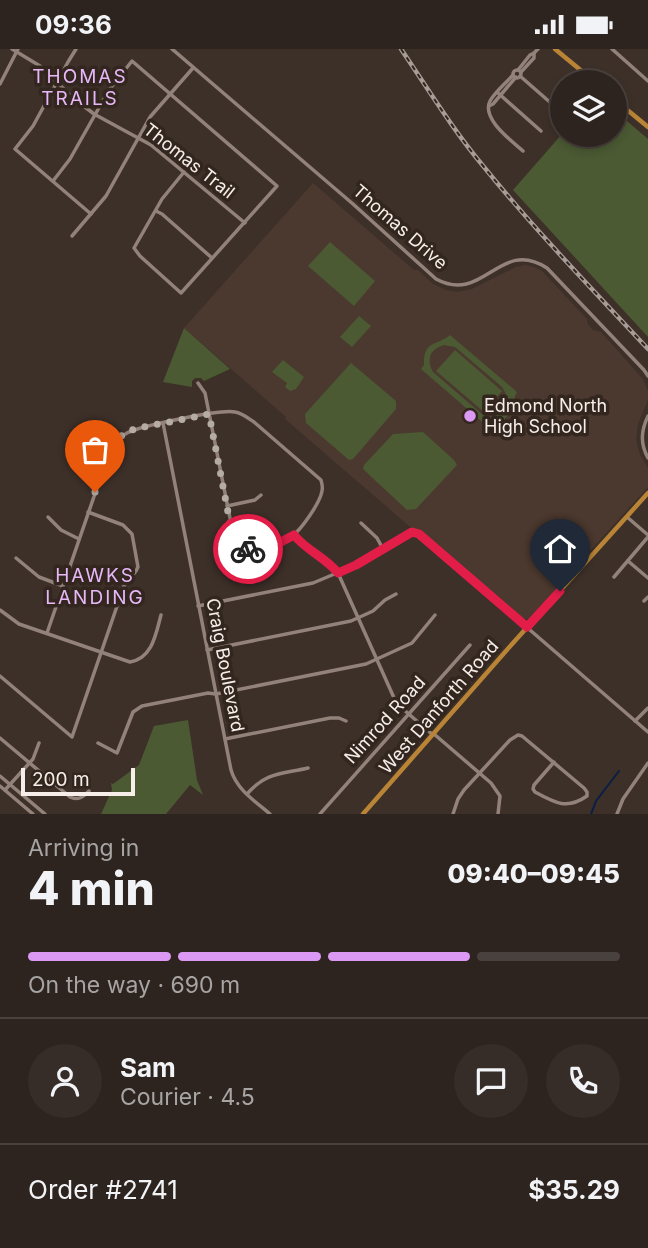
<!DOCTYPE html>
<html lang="en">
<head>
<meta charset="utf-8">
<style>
	:root { --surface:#2e241f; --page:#362c28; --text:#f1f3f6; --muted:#a7a4a4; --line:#49413d; --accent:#dc99f4 }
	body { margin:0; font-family:Inter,sans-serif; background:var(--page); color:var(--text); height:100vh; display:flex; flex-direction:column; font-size:26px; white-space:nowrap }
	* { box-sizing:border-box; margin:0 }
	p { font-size:23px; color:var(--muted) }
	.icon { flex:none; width:38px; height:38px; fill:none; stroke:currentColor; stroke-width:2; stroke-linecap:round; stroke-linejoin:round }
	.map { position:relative; height:765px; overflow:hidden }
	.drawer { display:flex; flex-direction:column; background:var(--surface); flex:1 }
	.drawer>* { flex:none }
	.fabs { position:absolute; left:550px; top:21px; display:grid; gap:14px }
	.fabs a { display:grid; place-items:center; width:77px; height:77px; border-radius:50%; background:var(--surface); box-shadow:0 4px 10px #0003,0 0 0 2px var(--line); font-size:35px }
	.scale { position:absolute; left:21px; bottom:18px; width:114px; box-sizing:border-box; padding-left:7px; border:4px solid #f7eeea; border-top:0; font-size:19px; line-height:24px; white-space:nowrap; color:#f7eeea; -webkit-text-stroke:5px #32261f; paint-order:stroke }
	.pin { position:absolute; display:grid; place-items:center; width:60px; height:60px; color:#fff; margin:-72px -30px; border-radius:50% 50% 50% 0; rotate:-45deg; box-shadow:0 0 7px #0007 }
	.pin .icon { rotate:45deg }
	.courier { position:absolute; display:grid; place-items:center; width:70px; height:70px; margin:-35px; border:5px solid #e11d48; border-radius:50%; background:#fff; color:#222; box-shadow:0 2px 9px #0007 }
	.headline em { font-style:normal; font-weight:800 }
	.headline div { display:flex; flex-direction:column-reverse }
	.headline { display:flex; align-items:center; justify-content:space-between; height:119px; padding:0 28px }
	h1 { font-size:46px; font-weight:800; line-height:52px }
	.bar { display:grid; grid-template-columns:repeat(4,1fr); gap:10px 7px; align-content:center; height:84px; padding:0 28px }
	.bar i { height:9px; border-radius:5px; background:var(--line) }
	.bar .selected { background:var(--accent) }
	.bar p { grid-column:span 4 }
	.line { display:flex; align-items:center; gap:18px; padding:0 28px; border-top:2px solid var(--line) }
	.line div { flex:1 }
	.round { display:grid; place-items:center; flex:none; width:74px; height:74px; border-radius:37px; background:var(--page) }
	.status { display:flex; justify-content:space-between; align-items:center; height:49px; padding:0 35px; background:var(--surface); direction:ltr }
	.status svg { height:19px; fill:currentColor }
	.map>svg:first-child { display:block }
	.built { fill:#4b382e }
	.green { fill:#4b5a33; fill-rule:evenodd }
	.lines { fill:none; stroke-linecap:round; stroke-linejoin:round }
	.stream { stroke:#091d46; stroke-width:2 }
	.minor { stroke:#92827a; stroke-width:3.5 }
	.major { stroke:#b98436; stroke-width:4.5 }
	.rail-casing { stroke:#a79c97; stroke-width:4.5 }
	.rail { stroke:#32261f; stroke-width:2; stroke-dasharray:5; stroke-linecap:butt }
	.done { stroke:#b6aca6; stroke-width:7; stroke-dasharray:0 12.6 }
	.route { stroke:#e11d48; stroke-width:9 }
	.poi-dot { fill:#dc99f4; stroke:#32261f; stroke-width:2.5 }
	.labels { text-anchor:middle; stroke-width:7; stroke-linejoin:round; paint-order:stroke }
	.street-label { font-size:18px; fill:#f7eeea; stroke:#32261f }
	.poi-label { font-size:18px; fill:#f7eeea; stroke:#32261f; text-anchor:start }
	.neighbourhood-label { font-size:19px; letter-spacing:2px; fill:#e7b8f8; stroke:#32261f }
</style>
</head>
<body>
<div class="status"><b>09:36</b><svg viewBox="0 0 49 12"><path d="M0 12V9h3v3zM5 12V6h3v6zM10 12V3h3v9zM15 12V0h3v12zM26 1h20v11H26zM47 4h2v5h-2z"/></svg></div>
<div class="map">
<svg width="648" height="765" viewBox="0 0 648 765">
	<rect width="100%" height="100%" fill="#3d3029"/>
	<polygon class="built" points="313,134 414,221 418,221 433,235 446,241 457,243 472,240 516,218 525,216 534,218 542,222 587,270 587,274 593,281 601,283 643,330 648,342 648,351 638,375 636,391 640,406 648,419 648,438 529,569 526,570 521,568 445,502 421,483 409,477 285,370 286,368 184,279"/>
	<g class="green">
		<polygon points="614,61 648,90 648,288 513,141 562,85 614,86"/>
		<polygon points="330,193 375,232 354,257 308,217"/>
		<polygon points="359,267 371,277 352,298 340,288"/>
		<polygon points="184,279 230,320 204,332 201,329 195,329 192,332 192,338 163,333"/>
		<path d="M450,286L517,343C511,352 514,364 504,370C498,374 494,371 487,377L421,320L424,316C423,291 437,297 450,286ZM444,296L455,298L502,338C514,355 503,372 483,366L433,323C426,310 430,300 444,296Z"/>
		<polygon points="455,301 502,342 484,363 436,322"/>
		<polygon points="283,311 304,328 296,340 290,342 285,338 287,334 272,323"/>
		<polygon points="351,314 396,352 396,360 353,410 349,411 306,374 305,365"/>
		<polygon points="423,383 454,411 457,416 416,460 407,461 363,420 364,416 393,385"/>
		<polygon points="188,671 197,731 203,746 190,736 166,765 101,765 112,741 111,734 113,735 139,716 154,677"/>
	</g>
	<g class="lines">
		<polyline class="stream" points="591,765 596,752 619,722"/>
		<g class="minor">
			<polyline points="12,0 40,17 72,48 94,65 151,96 245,174"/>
			<polyline points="76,0 68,13 33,77 15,100 91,165"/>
			<path d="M172,0L353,155L436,230C484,256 499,188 547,219L644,321L648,327"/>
			<polyline points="612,0 648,32"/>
			<polyline points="518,21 530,6 534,4"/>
			<circle cx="517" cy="25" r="4"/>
			<polyline points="521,23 534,9 534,4 538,0"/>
			<path d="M513,26C506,34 495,43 490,52C481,70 512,92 523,102"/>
			<polyline points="520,27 560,62"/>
			<polyline points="0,35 18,0"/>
			<polyline points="498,44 541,82"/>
			<polyline points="489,57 493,55 516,28"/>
			<polyline points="53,132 70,110 109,41 132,12 277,137 181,244 140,207 134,199 162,150 184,123"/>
			<polyline points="156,162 162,165 212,209"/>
			<polyline points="72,187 106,147 150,68 193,19"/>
			<path d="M648,367C641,382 640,394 648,409"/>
			<path d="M163,374L231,721C237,741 255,752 270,765"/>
			<polyline points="227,457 255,451 261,446"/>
			<polyline points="48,468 61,481 79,490"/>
			<polyline points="627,468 648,486"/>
			<polyline points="361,474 377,489 383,500"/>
			<path d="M294,486C307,501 325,508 338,524L395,651L403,660L433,686"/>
			<polyline points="16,509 39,528 63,537"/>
			<polyline points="628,512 648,529"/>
			<polyline points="614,528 648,488"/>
			<polyline points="644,552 648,548"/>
			<polyline points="198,557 313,534 356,516 412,483 419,485 648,683"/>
			<path d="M0,561L19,575L130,613C153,609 156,584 161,566"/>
			<path d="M47,584L109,404C114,395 118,389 127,384C140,377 221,360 235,363C242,364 248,369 254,373L321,431C322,436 323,437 322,442C320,454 301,481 292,487C283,494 256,502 244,500C238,499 236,494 234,489L205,344L198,334"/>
			<polyline points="207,601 351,572 373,562 385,551 396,545"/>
			<polyline points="0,627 72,688 124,537 136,522 138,518 132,485 123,476 88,463"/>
			<polyline points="635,672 648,659"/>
			<polyline points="434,685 491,734 500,747 498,765"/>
			<path d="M0,689L70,748C78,752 83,748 89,742"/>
			<polyline points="225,690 330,669 339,669 346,672"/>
			<polyline points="98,694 117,704 133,663 142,657 208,644 216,645 366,615 412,594 435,566"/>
			<polyline points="0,727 45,765"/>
			<polyline points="0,737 33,765"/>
			<polyline points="5,741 33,710 39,694"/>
			<path d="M247,745C266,723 282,725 308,719"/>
			<polyline points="320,765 470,596"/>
			<path d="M453,765L458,750L464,741L510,691L518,686L522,687L584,739L587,743V747C567,761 555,754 535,743L533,740L534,736L554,713"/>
			<polyline points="617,765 623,750 648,714"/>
		</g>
		<g class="major">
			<polyline points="555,0 595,33"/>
			<polyline points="614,50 648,78"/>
			<polyline points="363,765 513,594 648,444"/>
		</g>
		<defs>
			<path id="rail" d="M401,0C428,40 453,81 484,118C535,181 592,240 648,300"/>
		</defs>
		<use href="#rail" class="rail-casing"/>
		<use href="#rail" class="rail"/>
	</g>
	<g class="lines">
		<path class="done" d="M95,443C101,427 106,402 119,389C123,385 129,383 134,380L209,365L233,489L239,498L248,500"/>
		<path class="route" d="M248,500L279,494L294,486C307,502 325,508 338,524L356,516L412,483L419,485L527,578L560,542"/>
	</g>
	<circle class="poi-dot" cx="470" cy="367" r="7"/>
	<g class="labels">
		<g class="street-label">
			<text transform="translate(189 112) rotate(38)" y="6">Thomas Trail</text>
			<text transform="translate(400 178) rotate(41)" y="6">Thomas Drive</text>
			<text transform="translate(225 616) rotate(79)" y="6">Craig Boulevard</text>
			<text transform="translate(439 658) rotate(-49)" y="6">West Danforth Road</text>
			<text transform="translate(385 671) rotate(-48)" y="6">Nimrod Road</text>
		</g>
		<g class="poi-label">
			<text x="484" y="363">Edmond North<tspan x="484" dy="21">High School</tspan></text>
		</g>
		<g class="neighbourhood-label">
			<text x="80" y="34">THOMAS<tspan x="80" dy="22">TRAILS</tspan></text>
			<text x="95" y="533">HAWKS<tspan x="95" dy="22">LANDING</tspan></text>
		</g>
	</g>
</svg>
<div class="fabs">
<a><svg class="icon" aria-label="layers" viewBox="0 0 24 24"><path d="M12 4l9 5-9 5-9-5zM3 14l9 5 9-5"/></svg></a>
</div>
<div class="scale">200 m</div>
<div class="pin" style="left:95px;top:443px;background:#ea580c"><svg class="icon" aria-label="bag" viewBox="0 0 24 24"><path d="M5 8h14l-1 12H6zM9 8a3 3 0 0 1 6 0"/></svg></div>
<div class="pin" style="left:560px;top:542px;background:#1f2937"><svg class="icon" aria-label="home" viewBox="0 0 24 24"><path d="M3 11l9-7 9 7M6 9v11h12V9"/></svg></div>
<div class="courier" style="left:248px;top:500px"><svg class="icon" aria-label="bike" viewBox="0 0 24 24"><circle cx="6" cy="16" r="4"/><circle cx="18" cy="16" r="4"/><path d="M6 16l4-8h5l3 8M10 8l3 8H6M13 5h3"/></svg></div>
</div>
<section class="drawer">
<div class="headline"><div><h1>4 min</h1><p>Arriving in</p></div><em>09:40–09:45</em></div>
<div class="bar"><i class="selected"></i><i class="selected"></i><i class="selected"></i><i></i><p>On the way · 690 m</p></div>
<div class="line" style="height:126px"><a class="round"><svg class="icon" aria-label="person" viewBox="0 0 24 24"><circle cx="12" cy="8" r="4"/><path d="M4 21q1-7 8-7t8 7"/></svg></a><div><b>Sam</b><p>Courier · 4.5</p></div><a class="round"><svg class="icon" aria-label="chat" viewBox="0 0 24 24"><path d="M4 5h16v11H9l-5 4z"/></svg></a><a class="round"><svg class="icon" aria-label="phone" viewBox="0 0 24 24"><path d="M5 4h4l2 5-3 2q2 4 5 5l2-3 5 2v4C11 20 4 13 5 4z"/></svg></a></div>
<div class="line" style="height:91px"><div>Order #2741</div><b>$35.29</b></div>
</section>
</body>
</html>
